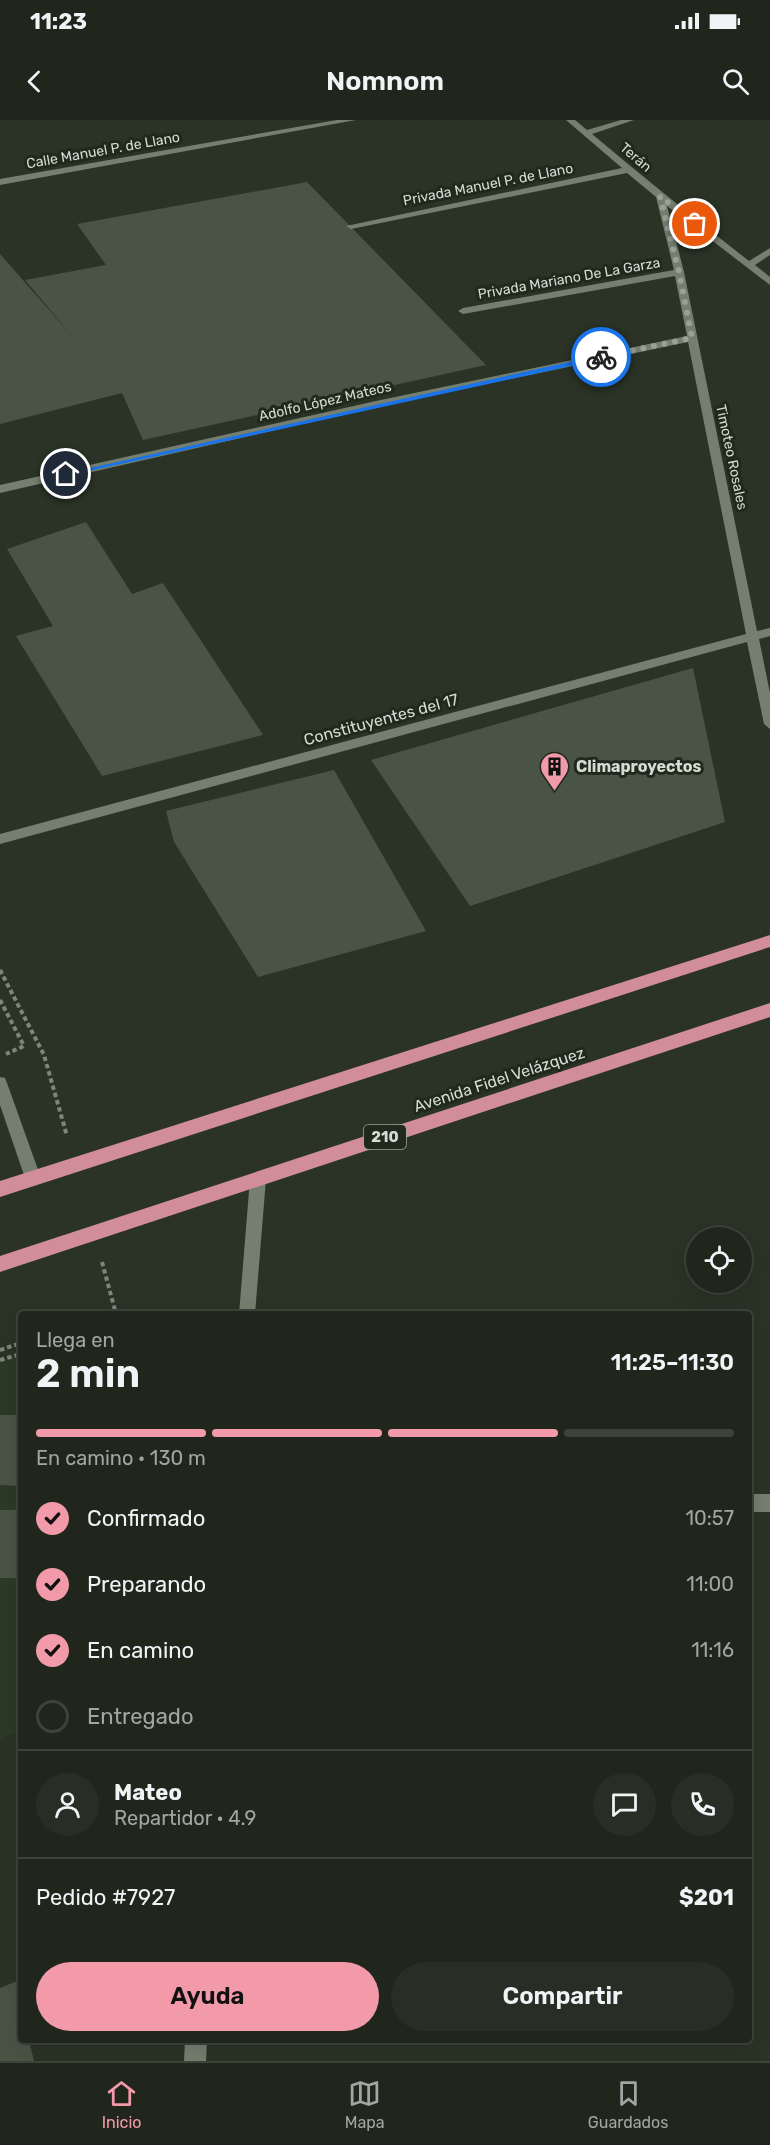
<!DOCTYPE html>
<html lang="es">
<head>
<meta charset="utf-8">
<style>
	:root { --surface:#20261c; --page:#282e25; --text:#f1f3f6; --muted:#a2a5a3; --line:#3d433b; --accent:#f39aaa }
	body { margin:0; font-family:Rubik,sans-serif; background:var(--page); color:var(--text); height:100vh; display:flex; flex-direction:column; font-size:22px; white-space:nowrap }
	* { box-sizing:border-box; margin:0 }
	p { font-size:20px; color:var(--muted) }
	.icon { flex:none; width:33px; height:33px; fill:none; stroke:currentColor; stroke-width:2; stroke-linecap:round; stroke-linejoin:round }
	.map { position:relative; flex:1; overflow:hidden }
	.side { position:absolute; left:18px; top:1191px; width:734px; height:732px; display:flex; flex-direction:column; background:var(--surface); border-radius:6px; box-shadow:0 6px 24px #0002,0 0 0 2px var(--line) }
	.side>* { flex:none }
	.buttons { position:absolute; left:686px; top:1107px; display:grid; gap:12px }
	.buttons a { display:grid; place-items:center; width:66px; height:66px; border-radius:50%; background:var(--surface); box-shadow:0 6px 24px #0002,0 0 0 2px var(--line); font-size:30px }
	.pin { position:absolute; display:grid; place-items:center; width:51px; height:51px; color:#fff; margin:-26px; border:3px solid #fff; border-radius:50%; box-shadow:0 2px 6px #0007 }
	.courier { position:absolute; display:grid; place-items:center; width:60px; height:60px; margin:-30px; border:4px solid #1a73e8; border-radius:50%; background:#fff; color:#222; box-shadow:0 2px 8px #0007 }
	.overview em { font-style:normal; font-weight:600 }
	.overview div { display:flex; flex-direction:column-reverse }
	.overview { display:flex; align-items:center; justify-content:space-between; height:102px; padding:0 18px }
	h1 { font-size:39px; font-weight:600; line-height:45px }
	.bar { display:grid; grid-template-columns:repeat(4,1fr); gap:9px 6px; align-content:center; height:72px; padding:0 18px }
	.bar i { height:8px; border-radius:4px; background:var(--line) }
	.bar .on { background:var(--accent) }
	.bar p { grid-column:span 4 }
	.line { display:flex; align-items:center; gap:15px; padding:0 18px; border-top:2px solid var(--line) }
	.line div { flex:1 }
	.round { display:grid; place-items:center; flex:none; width:63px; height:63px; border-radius:32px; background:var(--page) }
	ol { padding:0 18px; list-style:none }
	li { display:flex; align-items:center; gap:18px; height:66px }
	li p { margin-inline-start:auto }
	li .icon { padding:6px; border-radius:50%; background:var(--accent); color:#111; stroke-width:4 }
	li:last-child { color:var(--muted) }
	li i { width:33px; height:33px; border:3px solid var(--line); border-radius:50% }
	.cta { display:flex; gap:12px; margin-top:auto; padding:12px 18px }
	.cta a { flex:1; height:69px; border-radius:36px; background:var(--accent); color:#111; font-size:24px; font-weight:600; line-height:69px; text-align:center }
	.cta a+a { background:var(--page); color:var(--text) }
	.status { display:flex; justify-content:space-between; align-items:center; height:42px; padding:0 30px; background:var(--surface); direction:ltr }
	.status svg { height:16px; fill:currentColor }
	header { display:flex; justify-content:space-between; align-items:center; height:78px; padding:0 18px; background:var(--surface); font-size:27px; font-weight:600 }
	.tab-bar { display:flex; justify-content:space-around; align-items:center; height:84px; border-top:2px solid var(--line); background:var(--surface); font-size:16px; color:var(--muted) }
	.tab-bar a { display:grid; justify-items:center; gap:3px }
	.tab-bar .on { color:var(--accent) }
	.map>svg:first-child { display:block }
	.built { fill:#2d3a27 }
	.building { fill:#4a5445 }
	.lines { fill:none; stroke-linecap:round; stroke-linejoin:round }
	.path { stroke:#7e867b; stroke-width:4; stroke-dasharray:4.5 3; stroke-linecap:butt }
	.minor { fill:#747f6f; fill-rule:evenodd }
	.trunk { fill:#d28e98; fill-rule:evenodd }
	.route { fill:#1a73e8 }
	.done { stroke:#99a196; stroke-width:6; stroke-dasharray:0 10.8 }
	.labels { text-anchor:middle; stroke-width:6; stroke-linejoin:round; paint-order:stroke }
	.far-street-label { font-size:14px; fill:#d5dcd3; stroke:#20291c }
	.shield { fill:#20291c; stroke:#9fa69c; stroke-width:1.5 }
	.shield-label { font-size:15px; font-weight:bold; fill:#d5dcd3 }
	.street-label { font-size:16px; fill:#d5dcd3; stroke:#20291c }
	.poi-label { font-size:16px; font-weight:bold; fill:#d5dcd3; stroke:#20291c; text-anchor:start }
</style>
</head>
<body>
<div class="status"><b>11:23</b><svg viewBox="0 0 49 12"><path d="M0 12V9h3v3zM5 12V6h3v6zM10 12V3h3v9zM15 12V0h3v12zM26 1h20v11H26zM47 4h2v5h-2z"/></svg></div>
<header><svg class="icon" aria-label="back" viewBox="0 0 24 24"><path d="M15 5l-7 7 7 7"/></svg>Nomnom<svg class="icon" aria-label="search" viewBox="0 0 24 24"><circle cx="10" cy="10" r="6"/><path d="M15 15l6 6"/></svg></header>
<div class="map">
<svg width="770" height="1941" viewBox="0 0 770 1941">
	<rect width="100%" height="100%" fill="#2a3326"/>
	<polygon class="built" points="21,1234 21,1611 0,1619 0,1241"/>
	<g class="building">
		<polygon points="307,62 486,245 143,320 122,273 0,304 0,134 73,217 25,160 106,145 77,104"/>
		<polygon points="86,402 132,474 163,463 263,615 102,656 16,516 53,506 7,429"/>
		<polygon points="693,548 725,702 470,786 371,640"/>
		<polygon points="334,650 426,811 258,857 174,722 166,691"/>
		<polygon points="0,1295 21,1295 21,1366 0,1365"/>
		<rect x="0" y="1390" width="21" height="68"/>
		<polygon points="17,1861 21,1880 21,1920 29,1920 34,1941 0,1941 0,1868"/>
	</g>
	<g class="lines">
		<g class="path">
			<polyline points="0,850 44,935 67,1016"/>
			<polyline points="0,880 24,926 6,934"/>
			<polyline points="102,1142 116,1194"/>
			<polyline points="0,1230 21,1223"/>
			<polyline points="0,1240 21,1234"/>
		</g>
		<g class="minor">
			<polygon points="337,0 356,0 0,65 0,59"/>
			<path d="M566,0H575L587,10L621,0H634L592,14C643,57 695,99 749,141L770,128V135L755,145L770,157V165L667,86L684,152L757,511L770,508V516L759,519L770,573V609L764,604L747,522L0,724V714L746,514L688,222L376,287L0,373V365L376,281L687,216L675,156L463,194L458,191L463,188L674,150L656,77L627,53L351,109L346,106L622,48Z"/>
			<polygon points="0,957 5,958 7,963 41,1058 39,1063 33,1065 27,1063 25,1058 0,985"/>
			<polygon points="258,1052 264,1054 266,1059 255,1194 239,1194 250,1059 252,1054"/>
			<rect x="748" y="1374" width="22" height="18"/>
			<polygon points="185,1920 207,1920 206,1941 184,1941"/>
		</g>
		<g class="trunk">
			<polygon points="770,815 770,827 0,1077 0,1061"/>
			<polygon points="770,883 770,897 0,1152 0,1136"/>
		</g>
	</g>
	<polygon class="route" points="601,235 603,239 66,356 63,354"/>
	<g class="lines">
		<polyline class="done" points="601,237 692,218 679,152 660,76 695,104"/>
	</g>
	<defs>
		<symbol id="building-pin" viewBox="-11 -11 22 30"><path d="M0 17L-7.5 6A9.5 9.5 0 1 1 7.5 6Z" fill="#f39aaa" stroke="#20291c"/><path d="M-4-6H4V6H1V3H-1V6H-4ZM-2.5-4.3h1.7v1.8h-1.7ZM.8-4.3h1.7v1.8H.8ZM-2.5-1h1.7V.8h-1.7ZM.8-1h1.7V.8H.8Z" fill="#111"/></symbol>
	</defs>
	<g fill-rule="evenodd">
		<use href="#building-pin" x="538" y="630" width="33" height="45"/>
	</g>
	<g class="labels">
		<g class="far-street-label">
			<text transform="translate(103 30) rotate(-10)" y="5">Calle Manuel P. de Llano</text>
			<text transform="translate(636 37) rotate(41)" y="5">Terán</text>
			<text transform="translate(488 64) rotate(-11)" y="5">Privada Manuel P. de Llano</text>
			<text transform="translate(569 158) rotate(-10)" y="5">Privada Mariano De La Garza</text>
			<text transform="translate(325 281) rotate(-13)" y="5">Adolfo López Mateos</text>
			<text transform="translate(732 337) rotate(78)" y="5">Timoteo Rosales</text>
		</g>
		<rect class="shield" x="364" y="1005" width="42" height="24" rx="4.5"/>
		<g class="shield-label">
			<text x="385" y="1022">210</text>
		</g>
		<g class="street-label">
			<text transform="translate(381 599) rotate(-15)" y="6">Constituyentes del 17</text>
			<text transform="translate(499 959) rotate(-18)" y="6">Avenida Fidel Velázquez</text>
		</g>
		<g class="poi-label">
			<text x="576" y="652">Climaproyectos</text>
		</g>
	</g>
</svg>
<div class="buttons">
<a><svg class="icon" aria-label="locate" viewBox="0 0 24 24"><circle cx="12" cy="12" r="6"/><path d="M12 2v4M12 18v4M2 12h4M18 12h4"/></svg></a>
</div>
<div class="pin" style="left:695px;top:104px;background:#ea580c"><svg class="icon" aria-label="bag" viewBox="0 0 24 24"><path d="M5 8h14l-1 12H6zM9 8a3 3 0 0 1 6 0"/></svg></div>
<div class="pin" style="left:66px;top:354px;background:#1f2937"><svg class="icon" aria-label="home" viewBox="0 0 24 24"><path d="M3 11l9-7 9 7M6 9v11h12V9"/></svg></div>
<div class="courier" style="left:601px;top:237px"><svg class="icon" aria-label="bike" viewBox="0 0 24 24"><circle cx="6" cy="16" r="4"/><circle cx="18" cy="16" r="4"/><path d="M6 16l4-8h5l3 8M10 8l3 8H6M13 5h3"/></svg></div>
<section class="side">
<div class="overview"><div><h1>2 min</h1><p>Llega en</p></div><em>11:25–11:30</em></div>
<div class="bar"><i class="on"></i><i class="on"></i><i class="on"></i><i></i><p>En camino · 130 m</p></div>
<ol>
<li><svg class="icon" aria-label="check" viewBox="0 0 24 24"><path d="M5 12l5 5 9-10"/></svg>Confirmado<p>10:57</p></li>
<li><svg class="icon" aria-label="check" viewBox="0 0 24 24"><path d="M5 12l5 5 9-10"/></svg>Preparando<p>11:00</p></li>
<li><svg class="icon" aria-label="check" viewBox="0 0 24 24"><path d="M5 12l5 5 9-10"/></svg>En camino<p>11:16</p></li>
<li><i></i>Entregado</li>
</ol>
<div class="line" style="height:108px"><a class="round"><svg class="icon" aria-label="person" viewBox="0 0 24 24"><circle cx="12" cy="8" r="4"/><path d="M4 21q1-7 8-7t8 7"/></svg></a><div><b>Mateo</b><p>Repartidor · 4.9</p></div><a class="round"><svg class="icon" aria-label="chat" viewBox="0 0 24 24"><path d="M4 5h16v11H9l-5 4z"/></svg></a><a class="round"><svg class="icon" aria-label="phone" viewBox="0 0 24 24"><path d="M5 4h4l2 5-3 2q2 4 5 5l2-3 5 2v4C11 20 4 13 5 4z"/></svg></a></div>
<div class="line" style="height:78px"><div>Pedido #7927</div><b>$201</b></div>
<div class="cta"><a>Ayuda</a><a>Compartir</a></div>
</section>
</div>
<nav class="tab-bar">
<a class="on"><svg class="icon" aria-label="home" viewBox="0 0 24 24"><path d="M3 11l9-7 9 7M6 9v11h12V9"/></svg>Inicio</a>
<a><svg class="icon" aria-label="map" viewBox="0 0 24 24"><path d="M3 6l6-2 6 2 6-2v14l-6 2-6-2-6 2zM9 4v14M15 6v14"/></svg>Mapa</a>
<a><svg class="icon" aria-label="saved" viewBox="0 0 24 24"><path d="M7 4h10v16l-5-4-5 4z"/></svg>Guardados</a>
</nav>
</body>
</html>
